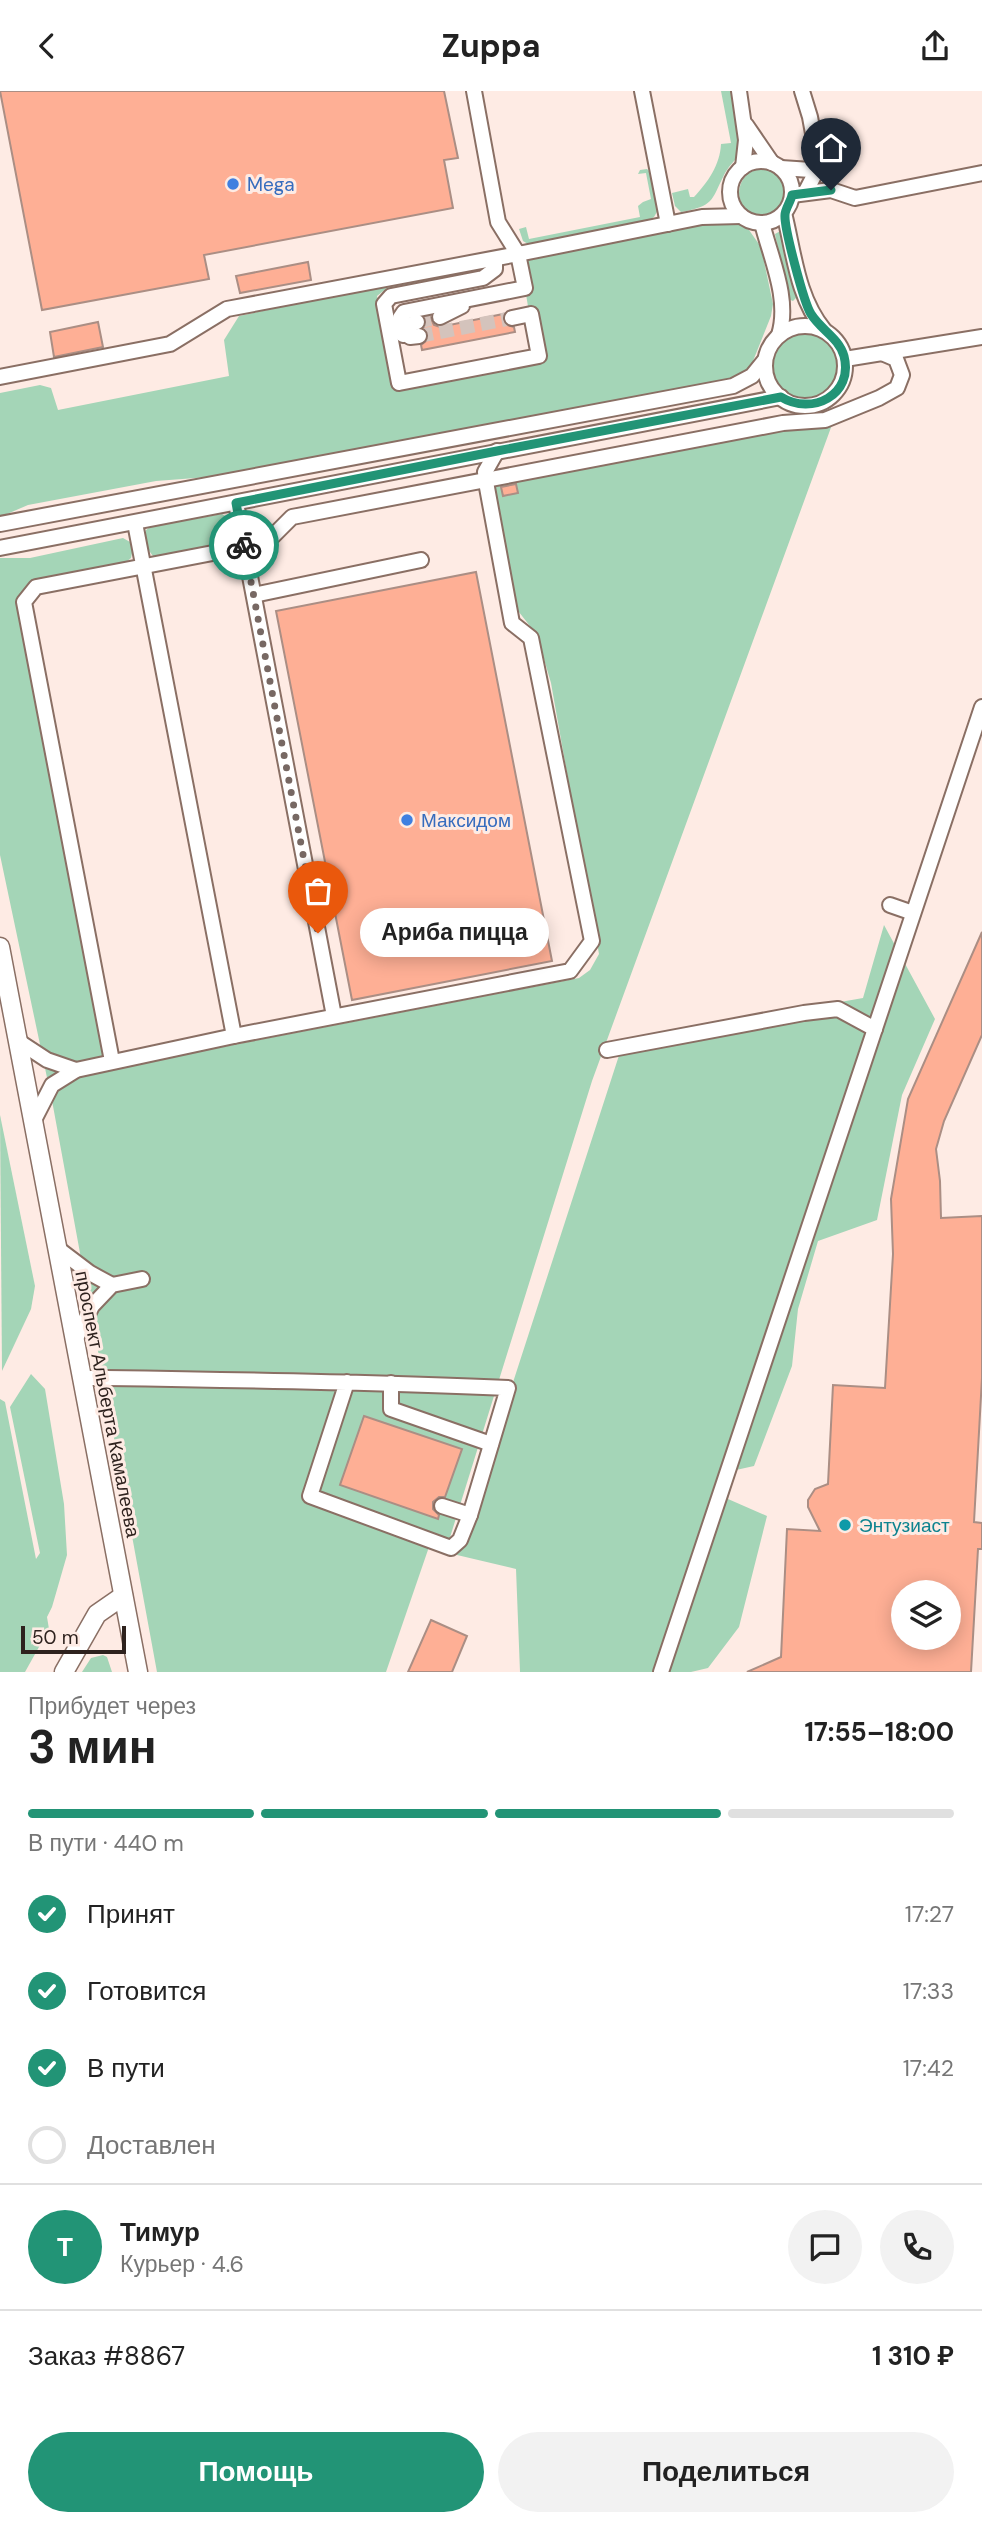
<!DOCTYPE html>
<html lang="ru">
<head>
<meta charset="utf-8">
<style>
	:root { --surface:#fff; --page:#f2f2f2; --text:#222; --muted:#767676; --line:#e0e0e0; --accent:#229476 }
	body { margin:0; font-family:"DM Sans",sans-serif; background:var(--page); color:var(--text); height:100vh; display:flex; flex-direction:column; font-size:26px; white-space:nowrap }
	* { box-sizing:border-box; margin:0 }
	p { font-size:23px; color:var(--muted) }
	.icon { flex:none; width:38px; height:38px; fill:none; stroke:currentColor; stroke-width:2; stroke-linecap:round; stroke-linejoin:round }
	.map { position:relative; height:1581px; overflow:hidden }
	.sheet { display:flex; flex-direction:column; background:var(--surface); flex:1 }
	.sheet>* { flex:none }
	.tools { position:absolute; left:891px; top:1489px; display:grid; gap:14px }
	.tools a { display:grid; place-items:center; width:70px; height:70px; border-radius:50%; background:var(--surface); box-shadow:0 4px 18px #0003; font-size:35px }
	.scale { position:absolute; left:21px; bottom:18px; width:105px; box-sizing:border-box; padding-left:7px; border:4px solid #2e221e; border-top:0; font-size:19px; line-height:24px; white-space:nowrap; color:#2e221e; -webkit-text-stroke:5px #feebe4; paint-order:stroke }
	.pin { position:absolute; display:grid; place-items:center; width:60px; height:60px; color:#fff; margin:-72px -30px; border-radius:50% 50% 50% 0; rotate:-45deg; box-shadow:0 0 7px #0007 }
	.pin .icon { rotate:45deg }
	.courier { position:absolute; display:grid; place-items:center; width:70px; height:70px; margin:-35px; border:5px solid #229476; border-radius:50%; background:#fff; color:#222; box-shadow:0 2px 9px #0007 }
	.bubble { position:absolute; height:49px; border-radius:24px; background:var(--surface); box-shadow:0 4px 18px #0003; font-size:23px; font-weight:700; line-height:49px; text-align:center }
	.head em { font-style:normal; font-weight:700 }
	.head div { display:flex; flex-direction:column-reverse }
	.head { display:flex; align-items:center; justify-content:space-between; height:119px; padding:0 28px }
	h1 { font-size:46px; font-weight:700; line-height:52px }
	.bar { display:grid; grid-template-columns:repeat(4,1fr); gap:10px 7px; align-content:center; height:84px; padding:0 28px }
	.bar i { height:9px; border-radius:5px; background:var(--line) }
	.bar .current { background:var(--accent) }
	.bar p { grid-column:span 4 }
	.line { display:flex; align-items:center; gap:18px; padding:0 28px; border-top:2px solid var(--line) }
	.line div { flex:1 }
	.round { display:grid; place-items:center; flex:none; width:74px; height:74px; border-radius:37px; background:var(--page) }
	ol { padding:0 28px; list-style:none }
	li { display:flex; align-items:center; gap:21px; height:77px }
	li p { margin-inline-start:auto }
	li .icon { padding:7px; border-radius:50%; background:var(--accent); color:#fff; stroke-width:4 }
	li:last-child { color:var(--muted) }
	li i { width:38px; height:38px; border:4px solid var(--line); border-radius:50% }
	.action { display:flex; gap:14px; margin-top:auto; padding:14px 28px }
	.action a { flex:1; height:80px; border-radius:42px; background:var(--accent); color:#fff; font-size:28px; font-weight:700; line-height:80px; text-align:center }
	.action a+a { background:var(--page); color:var(--text) }
	header { display:flex; justify-content:space-between; align-items:center; height:91px; padding:0 28px; background:var(--surface); font-size:32px; font-weight:700 }
	.map>svg:first-child { display:block }
	.green { fill:#a4d5b7 }
	.building { fill:#feaf95; stroke:#ab8e84; stroke-width:2; fill-rule:evenodd }
	.lines { fill:none; stroke-linecap:round; stroke-linejoin:round }
	.minor-tunnel { stroke:#d4c3bc; stroke-width:14; stroke-dasharray:14 7; stroke-linecap:butt }
	.minor-casing { stroke:#8a6f64; stroke-width:18 }
	.major-casing { stroke:#8a6f64; stroke-width:21 }
	.minor { stroke:#fff; stroke-width:14 }
	.major { stroke:#fff; stroke-width:18 }
	.done { stroke:#776863; stroke-width:7; stroke-dasharray:0 12.6 }
	.route { stroke:#229476; stroke-width:9 }
	.shop-dot { fill:#3f7fe0; stroke:#feebe4; stroke-width:2.5 }
	.culture-dot { fill:#0f9aa8; stroke:#feebe4; stroke-width:2.5 }
	.labels { text-anchor:middle; stroke-width:6; stroke-linejoin:round; paint-order:stroke }
	.shop-label { font-size:19px; fill:#366cbe; stroke:#feebe4; text-anchor:start }
	.street-label { font-size:19px; fill:#2e221e; stroke:#feebe4 }
	.culture-label { font-size:19px; fill:#0d838f; stroke:#feebe4; text-anchor:start }
</style>
</head>
<body>
<header><svg class="icon" aria-label="back" viewBox="0 0 24 24"><path d="M15 5l-7 7 7 7"/></svg>Zuppa<svg class="icon" aria-label="share" viewBox="0 0 24 24"><path d="M12 15V3M7 8l5-5 5 5M5 13v7h14v-7"/></svg></header>
<div class="map">
<svg width="982" height="1581" viewBox="0 0 982 1581">
	<rect width="100%" height="100%" fill="#feebe4"/>
	<g class="green">
		<path d="M721,0H733L741,62C735,69 728,76 724,84C711,110 714,115 681,121L675,115L672,102L688,98L690,106H694C708,91 720,74 721,53L731,52Z"/>
		<circle cx="764" cy="102" r="25"/>
		<polygon points="647,78 652,83 658,119 654,126 645,131 528,153 523,150 519,138 526,136 529,148 640,126 638,115 643,111 651,108 646,82 638,83 640,79"/>
		<polygon points="717,130 736,132 749,139 761,156 773,213 771,225 751,275 744,282 734,287 222,385 156,390 28,414 0,426 0,302 40,294 51,297 58,319 229,285 224,249 239,225 487,173 483,180 387,197 377,205 392,292 537,272 526,203 526,168 530,164"/>
		<polygon points="784,138 797,206 793,210 788,208 775,143"/>
		<circle cx="805" cy="275" r="34"/>
		<polygon points="833,331 592,990 447,1456 430,1453 386,1581 157,1581 53,1015 0,764 0,467 30,467 123,447 130,451 133,457 131,467 124,473 36,490 23,499 18,510 108,978 579,887 590,879 599,863 551,592 537,544 515,516 493,401 494,391 795,333"/>
		<path d="M222,423C231,428 236,440 229,450L154,466C147,459 144,449 146,439L150,436Z"/>
		<polygon points="884,834 935,928 902,1004 877,1129 818,1150 798,1218 792,1275 754,1375 736,1379 728,1408 767,1425 739,1536 708,1577 691,1581 520,1581 516,1478 457,1464 624,949 863,907"/>
		<polygon points="0,1024 35,1195 31,1218 2,1280"/>
		<polygon points="31,1283 45,1298 64,1413 67,1464 52,1516 47,1526 49,1538 25,1581 0,1581 0,1308 5,1311 36,1468 40,1462 10,1316"/>
		<polygon points="103,1564 107,1566 112,1581 82,1581 91,1567"/>
	</g>
	<g class="building">
		<polygon points="0,0 444,0 458,67 444,69 453,117 204,164 209,188 42,219"/>
		<polygon points="308,171 311,189 240,202 236,185"/>
		<polygon points="503,223 504,233 514,236 515,241 422,259 421,254 427,249 429,245 424,237 425,227 430,226 434,234 440,236"/>
		<polygon points="98,231 103,256 54,266 50,241"/>
		<polygon points="516,393 518,402 503,405 501,396"/>
		<polygon points="476,481 552,870 352,909 276,520"/>
		<path d="M982,841V944L944,1030L936,1058L940,1090L941,1127L982,1125V1287L974,1431L982,1432V1458H978L971,1581H747L781,1566L787,1438L820,1440L808,1416V1409L815,1398L828,1393L833,1294L885,1297L893,1163L891,1108L908,1008ZM903,1502H948V1547H903Z"/>
		<polygon points="364,1325 462,1358 445,1406 439,1406 433,1411 433,1418 439,1424 438,1428 340,1394"/>
		<polygon points="431,1529 467,1545 452,1581 408,1581"/>
	</g>
	<g class="lines">
		<g class="minor-tunnel">
			<polyline points="417,231 440,226"/>
			<polyline points="419,245 512,227"/>
		</g>
		<defs>
			<g id="minor">
				<polyline points="474,0 498,131 518,163 702,126 741,125"/>
				<polyline points="642,0 668,133"/>
				<polyline points="739,0 746,49 743,76"/>
				<polyline points="802,0 810,26 819,75 805,102"/>
				<polyline points="746,34 772,72"/>
				<circle cx="761" cy="101" r="31"/>
				<polyline points="781,77 811,79 819,75"/>
				<polyline points="792,104 831,99 855,107 982,82"/>
				<path d="M784,122C794,162 797,206 824,239"/>
				<path d="M762,132C771,168 790,208 779,244"/>
				<polyline points="495,168 495,178 483,187 391,205 384,213 399,292 539,265 531,223 512,227"/>
				<polyline points="440,226 462,215"/>
				<circle cx="805" cy="275" r="40"/>
				<polyline points="403,244 402,237 417,231"/>
				<polyline points="845,268 982,246"/>
				<polyline points="0,286 170,253 227,218 518,163 525,197 404,221 400,227 400,239 410,246 419,245"/>
				<polyline points="236,412 334,925"/>
				<polyline points="135,432 234,945"/>
				<polyline points="0,433 733,295 752,285 765,269"/>
				<polyline points="0,457 781,306"/>
				<polyline points="254,504 421,469"/>
				<polyline points="890,814 913,822"/>
				<polyline points="18,950 47,969 76,979"/>
				<polyline points="607,959 804,922 838,918 875,938"/>
				<polyline points="112,970 24,511 36,496 244,456 272,446 292,426 783,332 825,329 879,307 897,297 902,284 896,268 882,262"/>
				<polyline points="33,1031 52,994 76,979 234,945 570,880 592,850 531,547 512,532 486,391 485,381 497,360"/>
				<polyline points="57,1157 90,1182 112,1194"/>
				<polyline points="75,1249 92,1215 112,1194 142,1188"/>
				<path d="M82,1287H106C240,1289 374,1291 508,1297L470,1424L460,1449L451,1457L310,1405L347,1291"/>
				<polyline points="391,1292 391,1318 491,1353"/>
				<polyline points="442,1415 470,1424"/>
				<polyline points="661,1581 982,616"/>
			</g>
			<g id="major">
				<polyline points="0,856 138,1581"/>
				<polyline points="64,1581 97,1523 123,1505"/>
			</g>
		</defs>
		<use href="#minor" class="minor-casing"/>
		<use href="#major" class="major-casing"/>
		<use href="#minor" class="minor"/>
		<use href="#major" class="major"/>
	</g>
	<g class="lines">
		<polyline class="done" points="244,454 318,842"/>
		<path class="route" d="M244,454L236,412L497,360L781,306C812,325 854,304 844,265C839,247 821,239 811,223C804,212 784,137 785,124C785,118 791,110 792,104L831,99"/>
	</g>
	<g class="shop-dot">
		<circle cx="233" cy="93" r="7"/>
		<circle cx="407" cy="729" r="7"/>
	</g>
	<circle class="culture-dot" cx="845" cy="1434" r="7"/>
	<g class="labels">
		<g class="shop-label">
			<text x="247" y="100">Mega</text>
			<text x="421" y="736">Максидом</text>
		</g>
		<g class="street-label">
			<text transform="translate(108 1313) rotate(79)" y="7">проспект Альберта Камалеева</text>
		</g>
		<g class="culture-label">
			<text x="859" y="1441">Энтузиаст</text>
		</g>
	</g>
</svg>
<div class="tools">
<a><svg class="icon" aria-label="layers" viewBox="0 0 24 24"><path d="M12 4l9 5-9 5-9-5zM3 14l9 5 9-5"/></svg></a>
</div>
<div class="scale">50 m</div>
<div class="pin" style="left:318px;top:842px;background:#ea580c"><svg class="icon" aria-label="bag" viewBox="0 0 24 24"><path d="M5 8h14l-1 12H6zM9 8a3 3 0 0 1 6 0"/></svg></div>
<div class="pin" style="left:831px;top:99px;background:#1f2937"><svg class="icon" aria-label="home" viewBox="0 0 24 24"><path d="M3 11l9-7 9 7M6 9v11h12V9"/></svg></div>
<div class="courier" style="left:244px;top:454px"><svg class="icon" aria-label="bike" viewBox="0 0 24 24"><circle cx="6" cy="16" r="4"/><circle cx="18" cy="16" r="4"/><path d="M6 16l4-8h5l3 8M10 8l3 8H6M13 5h3"/></svg></div>
<div class="bubble" style="left:360px;top:817px;width:189px">Ариба пицца</div>
</div>
<section class="sheet">
<div class="head"><div><h1>3 мин</h1><p>Прибудет через</p></div><em>17:55–18:00</em></div>
<div class="bar"><i class="current"></i><i class="current"></i><i class="current"></i><i></i><p>В пути · 440 m</p></div>
<ol>
<li><svg class="icon" aria-label="check" viewBox="0 0 24 24"><path d="M5 12l5 5 9-10"/></svg>Принят<p>17:27</p></li>
<li><svg class="icon" aria-label="check" viewBox="0 0 24 24"><path d="M5 12l5 5 9-10"/></svg>Готовится<p>17:33</p></li>
<li><svg class="icon" aria-label="check" viewBox="0 0 24 24"><path d="M5 12l5 5 9-10"/></svg>В пути<p>17:42</p></li>
<li><i></i>Доставлен</li>
</ol>
<div class="line" style="height:126px"><b class="round" style="background:var(--accent);color:#fff">Т</b><div><b>Тимур</b><p>Курьер · 4.6</p></div><a class="round"><svg class="icon" aria-label="chat" viewBox="0 0 24 24"><path d="M4 5h16v11H9l-5 4z"/></svg></a><a class="round"><svg class="icon" aria-label="phone" viewBox="0 0 24 24"><path d="M5 4h4l2 5-3 2q2 4 5 5l2-3 5 2v4C11 20 4 13 5 4z"/></svg></a></div>
<div class="line" style="height:91px"><div>Заказ #8867</div><b>1 310 ₽</b></div>
<div class="action"><a>Помощь</a><a>Поделиться</a></div>
</section>
</body>
</html>
